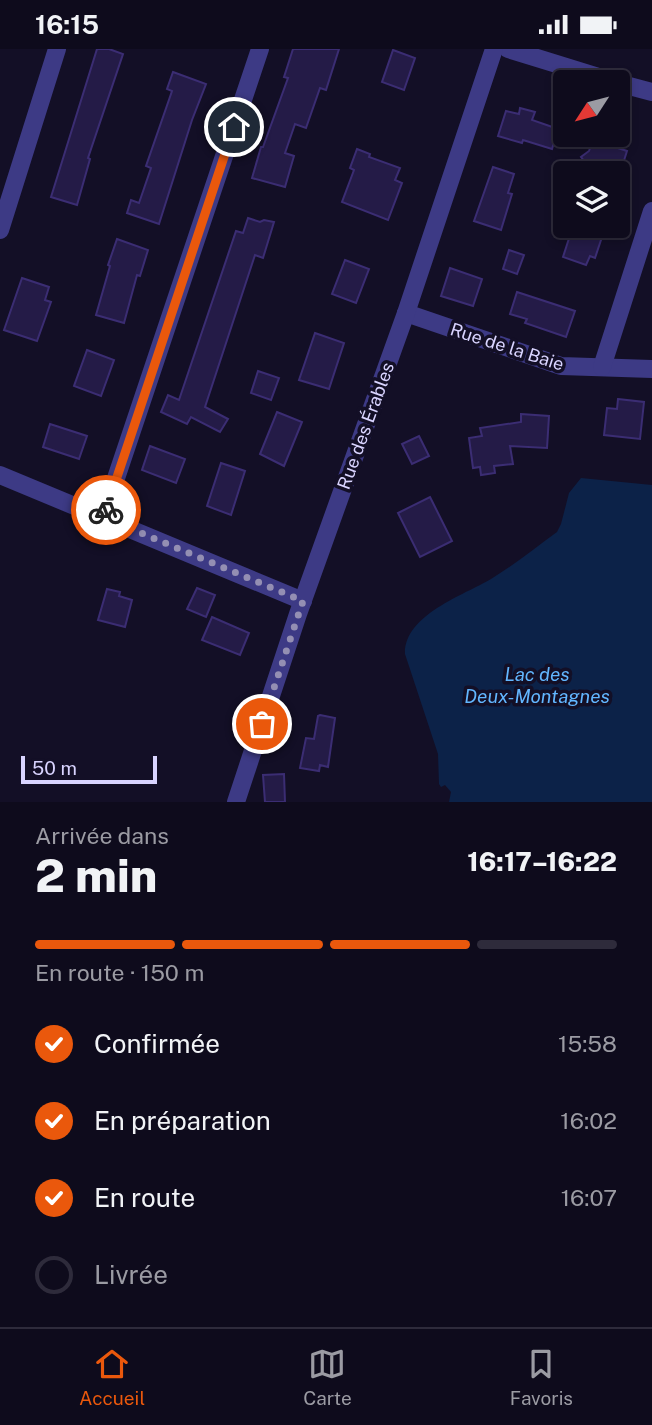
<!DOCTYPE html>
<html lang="fr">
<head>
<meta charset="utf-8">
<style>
	:root { --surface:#0e0b1c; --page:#1c1929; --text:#f1f3f6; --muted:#9b9ba3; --line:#2e2b3b; --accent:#ea580c }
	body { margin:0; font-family:"Public Sans",sans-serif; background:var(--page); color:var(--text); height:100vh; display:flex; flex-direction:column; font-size:26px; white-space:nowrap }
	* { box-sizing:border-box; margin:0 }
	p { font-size:23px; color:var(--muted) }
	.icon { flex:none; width:38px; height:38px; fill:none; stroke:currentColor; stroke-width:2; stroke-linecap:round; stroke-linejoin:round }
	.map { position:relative; height:753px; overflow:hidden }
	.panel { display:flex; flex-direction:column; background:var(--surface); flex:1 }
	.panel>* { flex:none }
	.needle { width:46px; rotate:234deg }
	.buttons { position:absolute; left:553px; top:21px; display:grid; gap:14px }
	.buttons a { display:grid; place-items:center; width:77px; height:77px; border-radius:7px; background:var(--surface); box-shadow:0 4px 10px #0003,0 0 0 2px var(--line); font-size:35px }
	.scale { position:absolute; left:21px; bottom:18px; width:136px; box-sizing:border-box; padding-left:7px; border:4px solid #d9d4ff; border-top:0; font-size:19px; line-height:24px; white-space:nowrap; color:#d9d4ff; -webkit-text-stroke:5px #130f26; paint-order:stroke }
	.pin { position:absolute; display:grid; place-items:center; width:60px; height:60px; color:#fff; margin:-30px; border:4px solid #fff; border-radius:50%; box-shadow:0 2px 7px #0007 }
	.courier { position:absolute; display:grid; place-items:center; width:70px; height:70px; margin:-35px; border:5px solid #ea580c; border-radius:50%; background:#fff; color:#222; box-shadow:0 2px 9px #0007 }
	.headline em { font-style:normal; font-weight:800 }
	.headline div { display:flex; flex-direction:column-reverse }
	.headline { display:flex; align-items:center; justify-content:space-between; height:119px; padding:0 35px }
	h1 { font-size:46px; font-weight:800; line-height:52px }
	.bar { display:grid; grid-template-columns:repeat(4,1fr); gap:10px 7px; align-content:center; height:84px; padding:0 35px }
	.bar i { height:9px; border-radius:5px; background:var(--line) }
	.bar .on { background:var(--accent) }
	.bar p { grid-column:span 4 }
	ol { padding:0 35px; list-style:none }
	li { display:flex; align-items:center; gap:21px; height:77px }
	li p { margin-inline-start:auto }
	li .icon { padding:7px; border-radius:50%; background:var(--accent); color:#fff; stroke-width:4 }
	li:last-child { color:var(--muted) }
	li i { width:38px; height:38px; border:4px solid var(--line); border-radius:50% }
	.status { display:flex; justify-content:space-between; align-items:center; height:49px; padding:0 35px; background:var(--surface); direction:ltr }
	.status svg { height:19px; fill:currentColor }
	.tab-bar { display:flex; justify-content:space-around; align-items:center; height:98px; border-top:2px solid var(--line); background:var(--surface); font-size:19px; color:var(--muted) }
	.tab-bar a { display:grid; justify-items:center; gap:4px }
	.tab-bar .on { color:var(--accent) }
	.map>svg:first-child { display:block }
	.water { fill:#0c2248 }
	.building { fill:#241b47; stroke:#3b2d73; stroke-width:2 }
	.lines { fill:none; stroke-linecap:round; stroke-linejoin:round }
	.minor { stroke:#3d3a85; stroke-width:18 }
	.done { stroke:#948fb3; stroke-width:7; stroke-dasharray:0 12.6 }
	.route { stroke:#ea580c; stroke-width:9 }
	.labels { text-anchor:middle; stroke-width:7; stroke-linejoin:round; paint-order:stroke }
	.street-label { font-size:18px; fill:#d9d4ff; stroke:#130f26 }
	.water-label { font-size:19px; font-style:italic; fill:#62b6ff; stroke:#130f26 }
</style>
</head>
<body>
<div class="status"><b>16:15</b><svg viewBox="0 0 49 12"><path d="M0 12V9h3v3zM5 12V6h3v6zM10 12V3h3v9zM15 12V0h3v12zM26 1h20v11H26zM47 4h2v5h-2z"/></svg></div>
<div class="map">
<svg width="652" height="753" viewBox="0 0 652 753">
	<rect width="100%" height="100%" fill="#130f26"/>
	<path class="water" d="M581,429L652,436V753H449L451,743L445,736L441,738L439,735L438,705L405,605C404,566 464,546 491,530C514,516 535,499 557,483L561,475L569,444Z"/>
	<g class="building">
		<polygon points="97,0 109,0 123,5 88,109 90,110 77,156 51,148"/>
		<polygon points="293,0 339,0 326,41 320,39 306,79 295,75 285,104 294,107 285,138 252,129 261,98 263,98 288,29 284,28"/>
		<polygon points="393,1 415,9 404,41 382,33"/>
		<polygon points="173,23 206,35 192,71 159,175 127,164 131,151 139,154 151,119 146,117 172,42 167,40"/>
		<polygon points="520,59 535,63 532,71 558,80 552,100 523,91 522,94 498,87 506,62 519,65"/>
		<polygon points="593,91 627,102 620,124 582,124 585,113 581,108 589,102"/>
		<polygon points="357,100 370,105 369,108 400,119 395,131 402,134 388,171 342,153 354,121 350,119"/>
		<polygon points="493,118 514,125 508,144 512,145 501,181 474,172"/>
		<polygon points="248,169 260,173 264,171 274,173 263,209 255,206 205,358 228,370 220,383 191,368 187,375 161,363 168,346 179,351 236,182 243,184"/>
		<polygon points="573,177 603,185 595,209 590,207 586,216 563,208"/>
		<polygon points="117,190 148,201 140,227 137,226 124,274 96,266 110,217 108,216"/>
		<polygon points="509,201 524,206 517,225 503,220"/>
		<polygon points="345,211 369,220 356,254 332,245"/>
		<polygon points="450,219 482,230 473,257 441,247"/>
		<polygon points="22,229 49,238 45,251 51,253 37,292 4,281"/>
		<polygon points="517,243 575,262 566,288 525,274 527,270 510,265"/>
		<polygon points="315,284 344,294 329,340 299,331"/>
		<polygon points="87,301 114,311 101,347 74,337"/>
		<polygon points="258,322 279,329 271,351 251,344"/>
		<polygon points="618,350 644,353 640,390 604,386 607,359 617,360"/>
		<polygon points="277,363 302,373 284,417 260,405"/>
		<polygon points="521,365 549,367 547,399 510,397 513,415 494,417 495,424 481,426 480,418 473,419 469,389 482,387 480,379 521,373"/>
		<polygon points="50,375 87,387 79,410 43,398"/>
		<polygon points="419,387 429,407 412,415 402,395"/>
		<polygon points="150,397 185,410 176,434 142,421"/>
		<polygon points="221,414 245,422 231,466 207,457"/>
		<polygon points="430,448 452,492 420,508 398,464"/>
		<polygon points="197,539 215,546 206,568 187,560"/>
		<polygon points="107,540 120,543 119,547 132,551 125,578 98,571"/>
		<polygon points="212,568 249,584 240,606 202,591"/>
		<polygon points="320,666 335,669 328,718 320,716 319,722 300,719 306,689 314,690 318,667"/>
		<polygon points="284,725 285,753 265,753 263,726"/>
	</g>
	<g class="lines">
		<g class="minor">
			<polyline points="508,0 615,33"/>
			<polyline points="618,34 652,43"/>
			<polyline points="0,181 57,0"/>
			<polyline points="406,264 561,317 652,320"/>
			<polyline points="602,318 652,162"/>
			<polyline points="0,426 303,552"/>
			<polyline points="103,468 260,0"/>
			<polyline points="236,753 298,565 406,264 494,0"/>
		</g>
	</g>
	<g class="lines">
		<polyline class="done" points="106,461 103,468 303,552 262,675"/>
		<polyline class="route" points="106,461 234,78"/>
	</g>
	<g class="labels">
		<g class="street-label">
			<text transform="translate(507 298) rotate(18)" y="6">Rue de la Baie</text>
			<text transform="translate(366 377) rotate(-70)" y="6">Rue des Érables</text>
		</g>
		<g class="water-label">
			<text x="537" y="632">Lac des<tspan x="537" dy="22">Deux-Montagnes</tspan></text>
		</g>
	</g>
</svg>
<div class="buttons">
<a><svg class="needle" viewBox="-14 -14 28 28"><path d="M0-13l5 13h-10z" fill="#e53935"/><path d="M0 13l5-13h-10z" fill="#9b9ba3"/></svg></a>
<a><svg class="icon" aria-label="layers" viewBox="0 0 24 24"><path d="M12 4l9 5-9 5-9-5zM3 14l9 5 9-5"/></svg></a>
</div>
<div class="scale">50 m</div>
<div class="pin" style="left:262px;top:675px;background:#ea580c"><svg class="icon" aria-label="bag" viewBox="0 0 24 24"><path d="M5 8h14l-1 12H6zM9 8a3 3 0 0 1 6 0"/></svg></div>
<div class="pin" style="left:234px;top:78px;background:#1f2937"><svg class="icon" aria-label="home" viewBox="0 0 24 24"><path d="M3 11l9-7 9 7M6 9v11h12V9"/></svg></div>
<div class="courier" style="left:106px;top:461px"><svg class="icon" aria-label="bike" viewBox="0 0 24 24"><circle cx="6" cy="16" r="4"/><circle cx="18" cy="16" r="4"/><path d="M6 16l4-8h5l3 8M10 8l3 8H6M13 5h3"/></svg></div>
</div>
<section class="panel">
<div class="headline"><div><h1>2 min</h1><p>Arrivée dans</p></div><em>16:17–16:22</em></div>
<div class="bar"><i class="on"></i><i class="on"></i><i class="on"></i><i></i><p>En route · 150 m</p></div>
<ol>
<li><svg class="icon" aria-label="check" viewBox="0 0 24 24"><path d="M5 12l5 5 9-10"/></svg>Confirmée<p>15:58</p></li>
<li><svg class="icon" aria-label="check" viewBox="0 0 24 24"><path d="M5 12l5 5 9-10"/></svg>En préparation<p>16:02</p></li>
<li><svg class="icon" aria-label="check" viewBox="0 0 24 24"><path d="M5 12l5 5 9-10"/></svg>En route<p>16:07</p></li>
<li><i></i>Livrée</li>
</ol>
</section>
<nav class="tab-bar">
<a class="on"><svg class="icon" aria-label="home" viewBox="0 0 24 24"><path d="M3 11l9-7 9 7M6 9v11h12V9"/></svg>Accueil</a>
<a><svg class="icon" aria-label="map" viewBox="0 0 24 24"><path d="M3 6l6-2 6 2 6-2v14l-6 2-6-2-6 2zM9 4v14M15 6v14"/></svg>Carte</a>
<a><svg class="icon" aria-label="saved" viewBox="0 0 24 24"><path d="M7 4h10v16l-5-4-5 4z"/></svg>Favoris</a>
</nav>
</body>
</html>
